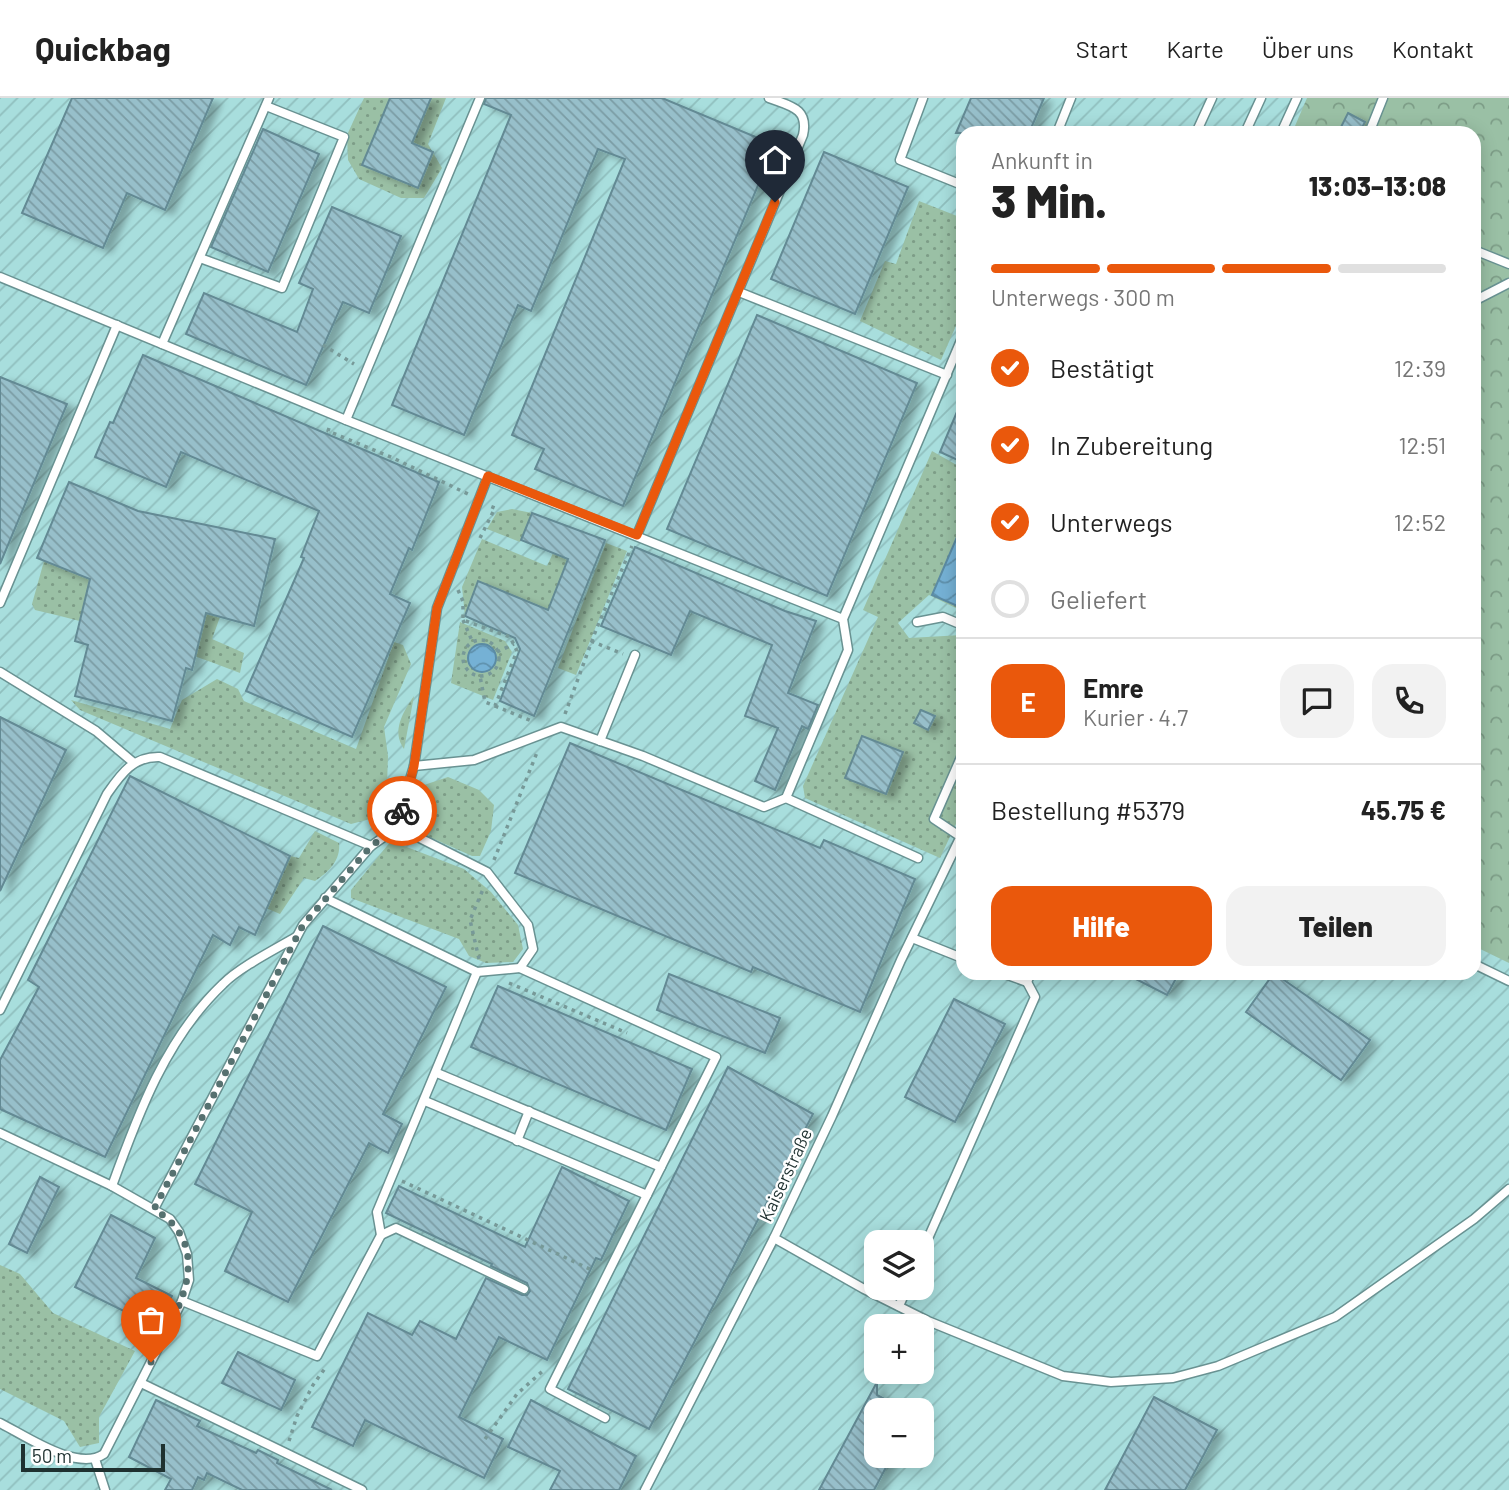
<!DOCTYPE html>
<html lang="de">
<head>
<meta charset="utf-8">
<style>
	:root { --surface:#fff; --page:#f2f2f2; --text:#222; --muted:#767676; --line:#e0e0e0; --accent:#ea580c }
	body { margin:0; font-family:Barlow,sans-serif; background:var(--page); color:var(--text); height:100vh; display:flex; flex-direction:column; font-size:26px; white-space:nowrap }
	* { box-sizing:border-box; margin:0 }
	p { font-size:23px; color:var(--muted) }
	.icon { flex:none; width:38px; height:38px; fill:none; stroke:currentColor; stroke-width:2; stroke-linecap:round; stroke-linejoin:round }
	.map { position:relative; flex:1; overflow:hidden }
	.sheet { position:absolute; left:956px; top:28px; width:525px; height:854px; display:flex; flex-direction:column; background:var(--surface); border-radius:21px; box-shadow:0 4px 18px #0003 }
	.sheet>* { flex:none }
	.buttons { position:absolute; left:864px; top:1132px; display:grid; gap:14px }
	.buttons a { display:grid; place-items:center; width:70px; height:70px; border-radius:14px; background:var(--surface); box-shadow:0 4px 18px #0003; font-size:35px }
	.scale { position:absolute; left:21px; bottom:18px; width:144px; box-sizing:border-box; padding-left:7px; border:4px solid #1f3130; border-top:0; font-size:19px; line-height:24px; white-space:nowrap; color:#1f3130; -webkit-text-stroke:5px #fff; paint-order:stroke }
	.pin { position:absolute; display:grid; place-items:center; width:60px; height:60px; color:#fff; margin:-72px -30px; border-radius:50% 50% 50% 0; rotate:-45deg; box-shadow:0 0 7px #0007 }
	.pin .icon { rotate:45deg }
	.courier { position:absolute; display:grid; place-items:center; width:70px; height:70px; margin:-35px; border:5px solid #ea580c; border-radius:50%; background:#fff; color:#222; box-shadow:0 2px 9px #0007 }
	.headline em { font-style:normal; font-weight:800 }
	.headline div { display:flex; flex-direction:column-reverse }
	.headline { display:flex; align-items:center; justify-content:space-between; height:119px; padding:0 35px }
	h1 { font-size:46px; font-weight:800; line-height:52px }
	.bar { display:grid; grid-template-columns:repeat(4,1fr); gap:10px 7px; align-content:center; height:84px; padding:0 35px }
	.bar i { height:9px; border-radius:5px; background:var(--line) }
	.bar .active { background:var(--accent) }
	.bar p { grid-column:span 4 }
	.line { display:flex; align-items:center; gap:18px; padding:0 35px; border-top:2px solid var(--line) }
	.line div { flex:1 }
	.round { display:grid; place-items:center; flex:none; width:74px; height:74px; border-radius:21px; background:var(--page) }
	ol { padding:0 35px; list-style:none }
	li { display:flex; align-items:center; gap:21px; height:77px }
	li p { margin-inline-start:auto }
	li .icon { padding:7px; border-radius:50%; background:var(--accent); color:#fff; stroke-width:4 }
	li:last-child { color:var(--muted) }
	li i { width:38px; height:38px; border:4px solid var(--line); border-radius:50% }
	.cta { display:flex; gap:14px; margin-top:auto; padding:14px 35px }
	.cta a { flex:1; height:80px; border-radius:21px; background:var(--accent); color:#fff; font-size:28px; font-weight:800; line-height:80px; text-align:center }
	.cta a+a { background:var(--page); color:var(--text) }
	header { display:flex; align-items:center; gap:42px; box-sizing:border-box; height:98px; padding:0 35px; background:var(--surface); border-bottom:2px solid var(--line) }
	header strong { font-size:33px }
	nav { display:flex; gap:38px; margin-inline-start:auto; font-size:24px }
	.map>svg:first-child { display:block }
	.industrial { fill:url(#industrial-furrows); fill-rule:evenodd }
	.grass { fill:url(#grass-dots) }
	.forest { fill:url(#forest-crowns) }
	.water { fill:url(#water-waves); stroke:#5b8ba4; stroke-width:2 }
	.building { fill:url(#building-back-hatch); stroke:#638a94; stroke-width:2; filter:url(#shadow) }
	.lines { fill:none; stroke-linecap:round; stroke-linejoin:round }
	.lane-casing { stroke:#699292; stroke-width:11 }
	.path { stroke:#779998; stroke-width:3.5; stroke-dasharray:3.5 5; stroke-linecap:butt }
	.lane { stroke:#fff; stroke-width:8 }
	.done { stroke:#567170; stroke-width:7; stroke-dasharray:0 12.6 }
	.route { stroke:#ea580c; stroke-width:9 }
	.labels { text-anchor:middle; stroke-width:5; stroke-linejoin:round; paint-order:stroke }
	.street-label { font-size:18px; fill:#1f3130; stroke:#fff }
</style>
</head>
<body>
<header>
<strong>Quickbag</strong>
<nav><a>Start</a><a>Karte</a><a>Über uns</a><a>Kontakt</a></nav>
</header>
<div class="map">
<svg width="1509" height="1392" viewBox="0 0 1509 1392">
	<defs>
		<pattern id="industrial-furrows" width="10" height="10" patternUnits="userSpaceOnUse" patternTransform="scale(1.75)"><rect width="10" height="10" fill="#a8dedd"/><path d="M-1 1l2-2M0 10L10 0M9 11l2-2" fill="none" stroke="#90bfbe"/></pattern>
		<pattern id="grass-dots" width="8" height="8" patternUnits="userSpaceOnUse" patternTransform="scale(1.75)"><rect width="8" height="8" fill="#9ac0a5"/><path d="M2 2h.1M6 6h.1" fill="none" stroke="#7d9d87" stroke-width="1.8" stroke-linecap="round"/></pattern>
		<pattern id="forest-crowns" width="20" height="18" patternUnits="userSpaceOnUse" patternTransform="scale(1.75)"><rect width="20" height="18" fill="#9ac0a5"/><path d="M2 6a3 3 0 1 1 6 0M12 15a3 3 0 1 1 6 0" fill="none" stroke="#7d9d87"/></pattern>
		<pattern id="water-waves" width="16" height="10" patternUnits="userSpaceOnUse" patternTransform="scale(1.75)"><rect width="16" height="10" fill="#75b1d5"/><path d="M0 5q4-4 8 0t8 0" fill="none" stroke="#5f91ad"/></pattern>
		<pattern id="building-back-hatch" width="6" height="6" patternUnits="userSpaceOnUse" patternTransform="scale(1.75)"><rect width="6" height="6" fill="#97bfca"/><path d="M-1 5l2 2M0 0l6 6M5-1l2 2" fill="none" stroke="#7b9ca4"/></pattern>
		<filter id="shadow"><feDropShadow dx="8" dy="4.5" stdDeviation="3.5" flood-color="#0004"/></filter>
	</defs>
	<rect width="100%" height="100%" fill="#bce9e8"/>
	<path class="industrial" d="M0,0H1509V1392H0ZM962,35H1474V875H962ZM877,1144H922V1190H877ZM877,1228H922V1274H877ZM877,1312H922V1358H877Z"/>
	<g class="grass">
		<polygon points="364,0 446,0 428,46 442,70 424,100 401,100 359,81 348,62 347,37"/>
		<polygon points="919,103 962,120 962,214 941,262 860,223 885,163 896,166"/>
		<polygon points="932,353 962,370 962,513 929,497 898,525 909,540 962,537 962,655 958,665 962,667 962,713 940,760 805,700 803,688 878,519 863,512"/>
		<polygon points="512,411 532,415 520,444 487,431 497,414"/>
		<polygon points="482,441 547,468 553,455 568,461 548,512 478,483 465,518 462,489"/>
		<polygon points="606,445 627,453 576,577 558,570"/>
		<path d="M44,463L106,488L220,519L212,541L244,555L240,575C174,549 105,528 35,512L32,506Z"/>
		<polygon points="460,524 505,543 512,554 493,602 451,585"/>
		<polygon points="394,544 403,547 411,566 384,629 388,658 387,687 378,719 351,726 80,612 71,602 170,631 182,602 217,581 238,591 244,603 356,651"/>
		<path d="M414,598L404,651C391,633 403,614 414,598Z"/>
		<polygon points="448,679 479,692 494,707 491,733 480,758 472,758 414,732 421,688"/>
		<path d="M315,733L339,745C341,762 329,774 315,783L304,780L280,816L266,810L290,758L299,760Z"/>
		<polygon points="391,743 464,771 491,794 518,827 523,851 513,864 486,865 469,858 459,841 351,800 351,792"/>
		<polygon points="0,1167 20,1176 53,1215 135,1253 99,1319 99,1345 80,1349 64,1323 0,1291"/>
	</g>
	<polygon class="forest" points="1307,0 1509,0 1509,865 1474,848 1474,35 1292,35"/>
	<g class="water">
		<polygon points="960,432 962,433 962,510 932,497"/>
		<circle cx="482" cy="560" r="14"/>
	</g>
	<g class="building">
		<polygon points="72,0 213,0 165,112 127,95 103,150 22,115"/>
		<polygon points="390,0 431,0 412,45 433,54 418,90 362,67"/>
		<polygon points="486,0 662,0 775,47 623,408 535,371 544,351 512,337 625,61 598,51 531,213 518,207 464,337 392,307 511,17 484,6"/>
		<polygon points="971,0 1044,0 1029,35 956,35"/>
		<polygon points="1348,15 1365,24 1359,35 1338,35"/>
		<polygon points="263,31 319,56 268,174 211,149"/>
		<polygon points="824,54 908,89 855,216 771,181"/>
		<polygon points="332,109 401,138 369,215 343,204 306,287 186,236 204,195 297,234 313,191 299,185"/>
		<polygon points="757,217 917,285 827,498 667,431"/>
		<polygon points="143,257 439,384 412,452 409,450 390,496 410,505 352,639 246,593 304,460 301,459 319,413 181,354 166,389 95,359 110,324 113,325"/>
		<polygon points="0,279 67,306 0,466"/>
		<polygon points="962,302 962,364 940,354"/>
		<polygon points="69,384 138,413 275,441 254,528 206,515 192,572 186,570 172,623 75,598 88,547 75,543 90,481 37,460"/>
		<polygon points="532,415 605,442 534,618 500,603 520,551 515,540 465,518 478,483 548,512 568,461 521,442"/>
		<polygon points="635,449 785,513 816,523 788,595 818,607 808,631 802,628 775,692 755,683 778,630 745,618 772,547 690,513 671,557 601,528"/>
		<polygon points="921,612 935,618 928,632 914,625"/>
		<polygon points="0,619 66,652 0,793"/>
		<polygon points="862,638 903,654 886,696 845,680"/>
		<polygon points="570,645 820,750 824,742 915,781 860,914 753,869 751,874 515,775"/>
		<polygon points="130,678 290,758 255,837 239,829 230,847 213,837 105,1059 0,1011 0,962 39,889 28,882"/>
		<polygon points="323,828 446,889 383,1016 402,1026 388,1055 369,1045 288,1204 225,1173 252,1114 195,1086"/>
		<polygon points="1124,875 1179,875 1167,897"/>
		<polygon points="1274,875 1370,942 1341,982 1246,914"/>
		<polygon points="669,876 780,920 765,955 657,912"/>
		<polygon points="498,888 692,971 666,1032 471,949"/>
		<polygon points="954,901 1005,926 955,1024 905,999"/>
		<polygon points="728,969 813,1016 649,1331 568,1291"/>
		<polygon points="562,1069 629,1103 601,1162 596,1160 547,1262 499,1239 459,1319 503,1341 484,1380 365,1322 353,1348 312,1329 368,1215 412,1237 420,1223 456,1241 486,1180 522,1197 527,1197 530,1193 527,1185 491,1168 492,1166 386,1115 399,1088 525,1149"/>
		<polygon points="40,1079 59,1089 27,1155 9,1146"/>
		<polygon points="111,1117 155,1140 136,1180 172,1198 153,1236 127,1224 130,1216 75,1189"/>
		<polygon points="238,1254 295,1282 281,1312 222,1285"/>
		<polygon points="877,1284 877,1297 905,1312 877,1312 877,1358 892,1358 874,1392 819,1392"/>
		<polygon points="1154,1299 1217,1332 1185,1392 1105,1392"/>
		<polygon points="156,1302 200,1323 197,1328 256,1355 258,1352 278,1362 277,1365 332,1392 242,1392 207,1375 204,1382 198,1379 192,1392 165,1392 171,1381 129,1359"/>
		<polygon points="531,1302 636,1358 619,1392 550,1392 560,1373 508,1349"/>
	</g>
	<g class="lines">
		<defs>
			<g id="lane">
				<polyline points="923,0 900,62 962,87"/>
				<polyline points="1057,35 1071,0"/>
				<polyline points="1196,35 1212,0"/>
				<polyline points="1245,35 1261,0"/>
				<polyline points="1281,35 1297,0"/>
				<polyline points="1369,35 1383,0"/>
				<polyline points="1474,152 1509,166"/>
				<polyline points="200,160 282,190 344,39 266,8"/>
				<polyline points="0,179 346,322 843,521"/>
				<polyline points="739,194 947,277"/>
				<polyline points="1474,203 1509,185"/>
				<polyline points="162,246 269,0"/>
				<polyline points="346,322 480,0"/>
				<path d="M637,437L803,37C809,10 790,8 769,0"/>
				<polyline points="0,505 117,227"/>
				<polyline points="917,524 943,519 962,527"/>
				<polyline points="0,574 96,633 134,665"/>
				<polyline points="600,643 635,557"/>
				<polyline points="414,668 474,662 561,629 643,658 764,709 786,700"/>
				<polyline points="396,728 487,774 528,827 533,851 520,870 716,959 550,1291 605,1320"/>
				<polyline points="961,739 934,721 962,657"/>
				<polyline points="918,760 786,700 848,552 843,521 962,240"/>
				<polyline points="325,800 477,874 520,870"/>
				<polyline points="912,840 962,860"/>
				<polyline points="1474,866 1509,883"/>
				<polyline points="1002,875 1027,884 1031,875"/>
				<path d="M0,912L107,696C121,676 133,658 160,659L371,748"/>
				<polyline points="437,975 661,1069"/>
				<polyline points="425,1003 647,1097"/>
				<path d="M0,1035L112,1088L170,1121L179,1134L187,1156L189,1182L182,1203L104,1356C77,1374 26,1338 0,1325"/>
				<polyline points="517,1043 529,1013"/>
				<path d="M112,1088C138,1016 166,940 223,886C240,869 274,852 296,839"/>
				<polyline points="154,1111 303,827 371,748 388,736 396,728 414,668 437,510 488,378"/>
				<polyline points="381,1137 377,1114 477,874"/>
				<polyline points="774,1140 864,1191 928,1223 1063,1278 1111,1284 1173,1280 1218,1268 1335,1219 1474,1121 1509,1091"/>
				<polyline points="922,1154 1035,899 1027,884"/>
				<polyline points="182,1203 317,1258 381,1137 396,1130 524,1191"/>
				<polyline points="899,1208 907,1190"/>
				<polyline points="141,1285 362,1392"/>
				<polyline points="95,1361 105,1392"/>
				<polyline points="645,1392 774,1140 832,1018 901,862 962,736"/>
			</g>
		</defs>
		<use href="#lane" class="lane-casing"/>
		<g class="path">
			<polyline points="323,247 354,266"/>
			<polyline points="329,330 328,333 393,360 468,396"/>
			<polyline points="480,440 495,410 490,408"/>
			<polyline points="458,492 463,503 463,522 510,539 517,553 495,608 485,604 480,578"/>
			<polyline points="463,522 473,545"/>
			<circle cx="481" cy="560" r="18"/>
			<polyline points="591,543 623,556"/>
			<polyline points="497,554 514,546"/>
			<polyline points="495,608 534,624"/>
			<polyline points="565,616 596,532 632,448"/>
			<polyline points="494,762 538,652"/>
			<polyline points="479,861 470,822 484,789"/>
			<polyline points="509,885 627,935"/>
			<polyline points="402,1083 594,1173"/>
			<polyline points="485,1341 517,1296 545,1271"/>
			<polyline points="289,1343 297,1318 313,1287 326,1269"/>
		</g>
		<use href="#lane" class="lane"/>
	</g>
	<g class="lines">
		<path class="done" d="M151,1264C176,1215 219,1151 154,1111L303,827L371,748L388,736L396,728L402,713"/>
		<polyline class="route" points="402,713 414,668 437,510 488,378 637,437 775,104"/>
	</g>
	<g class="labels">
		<g class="street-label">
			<text transform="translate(786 1077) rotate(-65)" y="6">Kaiserstraße</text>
		</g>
	</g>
</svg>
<div class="buttons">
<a><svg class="icon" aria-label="layers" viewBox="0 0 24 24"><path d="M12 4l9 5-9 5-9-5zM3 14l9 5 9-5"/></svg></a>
<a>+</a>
<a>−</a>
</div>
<div class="scale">50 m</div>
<div class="pin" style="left:151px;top:1264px;background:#ea580c"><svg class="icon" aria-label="bag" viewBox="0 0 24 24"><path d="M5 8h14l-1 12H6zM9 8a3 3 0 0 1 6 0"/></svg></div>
<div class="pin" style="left:775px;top:104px;background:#1f2937"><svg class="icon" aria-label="home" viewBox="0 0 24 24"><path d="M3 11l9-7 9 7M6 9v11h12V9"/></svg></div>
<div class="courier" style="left:402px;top:713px"><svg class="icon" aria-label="bike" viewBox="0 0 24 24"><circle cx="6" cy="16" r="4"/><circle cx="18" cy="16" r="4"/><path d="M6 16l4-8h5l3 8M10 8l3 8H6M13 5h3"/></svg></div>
<section class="sheet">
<div class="headline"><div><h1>3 Min.</h1><p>Ankunft in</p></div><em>13:03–13:08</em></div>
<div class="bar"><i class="active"></i><i class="active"></i><i class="active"></i><i></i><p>Unterwegs · 300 m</p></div>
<ol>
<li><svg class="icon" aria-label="check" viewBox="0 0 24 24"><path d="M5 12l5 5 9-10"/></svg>Bestätigt<p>12:39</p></li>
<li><svg class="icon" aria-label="check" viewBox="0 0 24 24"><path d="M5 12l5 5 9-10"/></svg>In Zubereitung<p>12:51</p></li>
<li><svg class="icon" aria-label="check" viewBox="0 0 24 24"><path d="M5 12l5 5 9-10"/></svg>Unterwegs<p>12:52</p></li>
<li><i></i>Geliefert</li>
</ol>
<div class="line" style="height:126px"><b class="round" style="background:var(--accent);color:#fff">E</b><div><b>Emre</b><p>Kurier · 4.7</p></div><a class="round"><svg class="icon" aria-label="chat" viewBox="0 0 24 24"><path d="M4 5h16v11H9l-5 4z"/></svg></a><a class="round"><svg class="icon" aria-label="phone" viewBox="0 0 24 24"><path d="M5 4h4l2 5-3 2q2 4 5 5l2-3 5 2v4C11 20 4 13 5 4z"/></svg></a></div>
<div class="line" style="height:91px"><div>Bestellung #5379</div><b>45.75 €</b></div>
<div class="cta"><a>Hilfe</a><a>Teilen</a></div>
</section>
</div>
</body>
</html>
